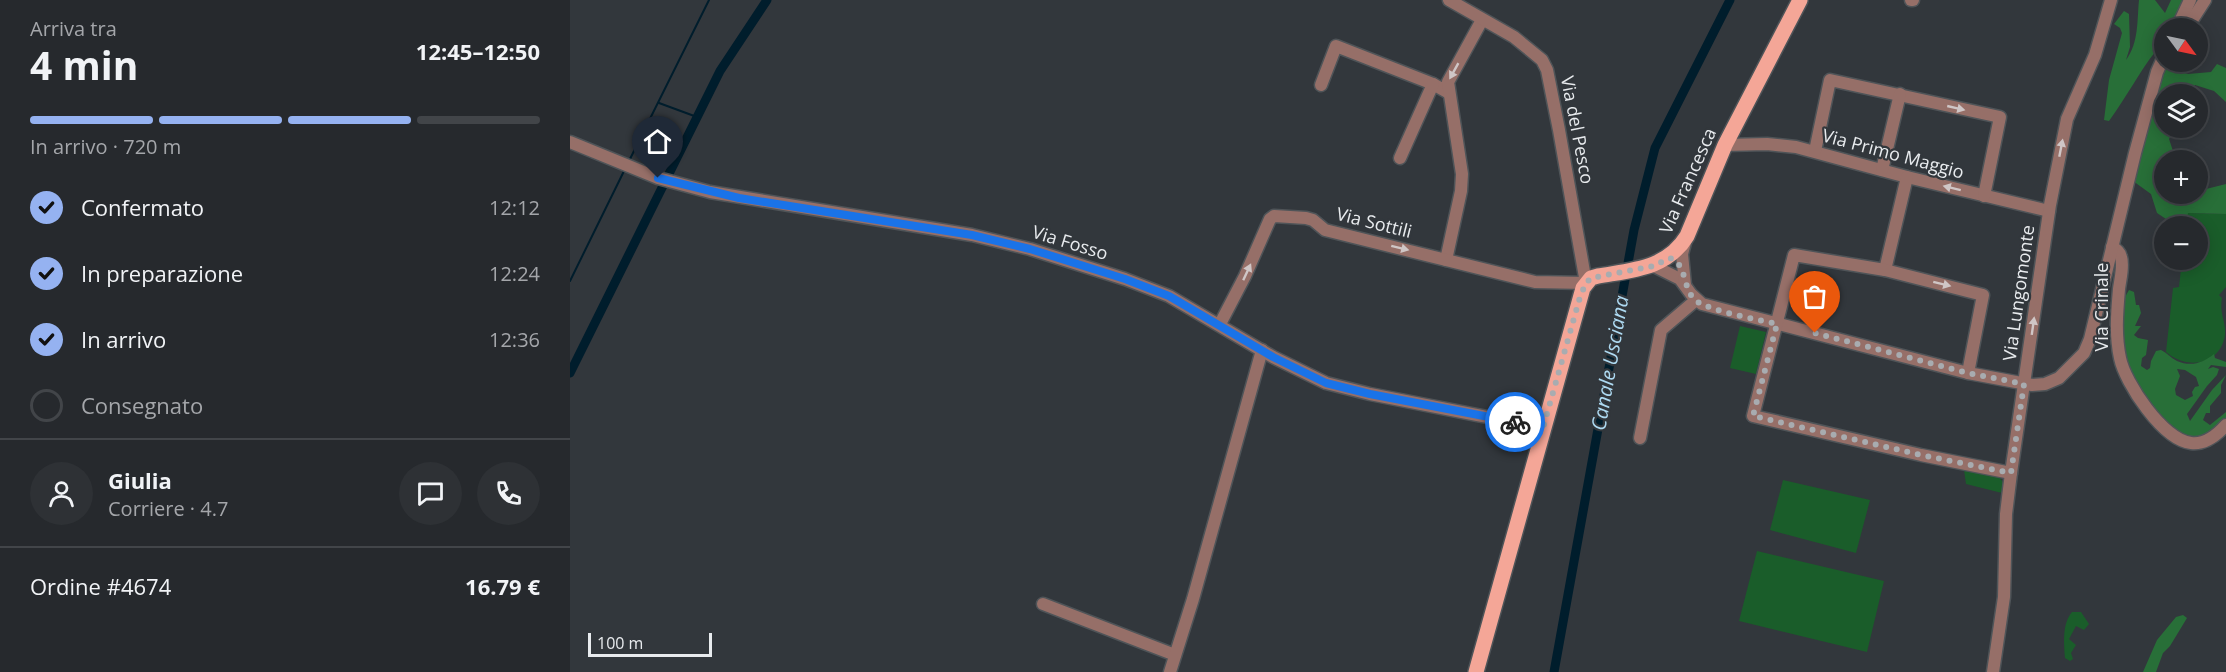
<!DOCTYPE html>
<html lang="it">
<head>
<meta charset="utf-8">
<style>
	:root { --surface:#26292d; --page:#2e3135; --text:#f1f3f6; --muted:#a4a6aa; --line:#424549; --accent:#95b2f1 }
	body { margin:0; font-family:"Open Sans",sans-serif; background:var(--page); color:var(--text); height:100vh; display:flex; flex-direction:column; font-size:22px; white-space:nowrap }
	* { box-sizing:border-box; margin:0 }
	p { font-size:20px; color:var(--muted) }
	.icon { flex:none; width:33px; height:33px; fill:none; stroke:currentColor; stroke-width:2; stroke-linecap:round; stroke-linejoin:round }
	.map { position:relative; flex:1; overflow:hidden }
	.side { display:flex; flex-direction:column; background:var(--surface); width:570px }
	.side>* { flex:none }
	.needle { width:39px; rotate:123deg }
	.controls { position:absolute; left:1584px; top:18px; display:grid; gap:12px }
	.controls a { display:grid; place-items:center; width:54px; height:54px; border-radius:50%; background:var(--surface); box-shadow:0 3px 15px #0003,0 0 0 2px var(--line); font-size:30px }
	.scale { position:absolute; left:18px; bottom:15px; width:124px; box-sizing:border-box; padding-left:6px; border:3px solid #e8ebee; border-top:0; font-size:16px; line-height:21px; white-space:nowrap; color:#e8ebee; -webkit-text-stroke:4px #32373c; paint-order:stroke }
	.pin { position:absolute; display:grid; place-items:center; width:51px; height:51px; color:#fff; margin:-62px -26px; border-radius:50% 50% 50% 0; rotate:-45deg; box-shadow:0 0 6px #0007 }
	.pin .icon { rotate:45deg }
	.courier { position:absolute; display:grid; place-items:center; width:60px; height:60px; margin:-30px; border:4px solid #1a73e8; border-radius:50%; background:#fff; color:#222; box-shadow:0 2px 8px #0007 }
	.headline em { font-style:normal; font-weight:700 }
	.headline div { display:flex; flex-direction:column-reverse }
	.headline { display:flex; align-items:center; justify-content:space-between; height:102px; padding:0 30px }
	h1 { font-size:39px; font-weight:700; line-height:45px }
	.bar { display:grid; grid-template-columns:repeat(4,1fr); gap:9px 6px; align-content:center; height:72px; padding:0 30px }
	.bar i { height:8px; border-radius:4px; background:var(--line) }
	.bar .on { background:var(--accent) }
	.bar p { grid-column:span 4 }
	.line { display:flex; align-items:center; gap:15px; padding:0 30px; border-top:2px solid var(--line) }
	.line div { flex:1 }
	.round { display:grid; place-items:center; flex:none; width:63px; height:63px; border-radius:32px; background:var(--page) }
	ol { padding:0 30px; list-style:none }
	li { display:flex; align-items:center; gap:18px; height:66px }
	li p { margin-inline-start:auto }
	li .icon { padding:6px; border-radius:50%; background:var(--accent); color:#111; stroke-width:4 }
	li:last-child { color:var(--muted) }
	li i { width:33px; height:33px; border:3px solid var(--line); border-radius:50% }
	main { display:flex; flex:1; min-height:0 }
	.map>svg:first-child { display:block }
	.green { fill:#1a5d2a }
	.forest { fill:#286f38; fill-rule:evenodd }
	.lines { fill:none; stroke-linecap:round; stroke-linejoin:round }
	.stream { stroke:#001d2c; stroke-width:2 }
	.canal { stroke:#001d2c; stroke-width:9 }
	.minor-casing { stroke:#4f5458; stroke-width:15 }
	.major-casing { stroke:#4f5458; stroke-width:18 }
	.minor { stroke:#966f68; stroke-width:12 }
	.major { stroke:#f4a697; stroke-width:15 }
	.oneway { fill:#cfc6c6 }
	.done { stroke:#a8acb0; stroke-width:6; stroke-dasharray:0 10.8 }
	.route { stroke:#1a73e8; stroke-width:8 }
	.labels { text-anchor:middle; stroke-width:4.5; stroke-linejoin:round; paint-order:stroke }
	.street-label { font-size:18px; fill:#e8ebee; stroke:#32373c }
	.water-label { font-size:20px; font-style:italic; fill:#add9f1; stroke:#32373c }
</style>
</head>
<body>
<main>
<section class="side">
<div class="headline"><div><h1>4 min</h1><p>Arriva tra</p></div><em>12:45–12:50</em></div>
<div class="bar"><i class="on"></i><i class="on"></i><i class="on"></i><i></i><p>In arrivo · 720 m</p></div>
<ol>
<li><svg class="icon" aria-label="check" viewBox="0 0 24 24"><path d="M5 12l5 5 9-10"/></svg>Confermato<p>12:12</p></li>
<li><svg class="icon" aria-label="check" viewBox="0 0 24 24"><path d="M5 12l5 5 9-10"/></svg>In preparazione<p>12:24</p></li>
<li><svg class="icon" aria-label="check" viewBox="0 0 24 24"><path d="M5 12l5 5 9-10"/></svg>In arrivo<p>12:36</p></li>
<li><i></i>Consegnato</li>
</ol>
<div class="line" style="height:108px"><a class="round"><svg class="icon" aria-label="person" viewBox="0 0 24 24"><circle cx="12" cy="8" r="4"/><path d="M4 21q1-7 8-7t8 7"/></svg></a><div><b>Giulia</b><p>Corriere · 4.7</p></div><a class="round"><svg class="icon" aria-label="chat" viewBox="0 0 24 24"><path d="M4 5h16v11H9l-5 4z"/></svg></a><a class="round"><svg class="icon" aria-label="phone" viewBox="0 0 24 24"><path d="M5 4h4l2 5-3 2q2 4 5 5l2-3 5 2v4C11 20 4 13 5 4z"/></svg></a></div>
<div class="line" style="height:78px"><div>Ordine #4674</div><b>16.79 €</b></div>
</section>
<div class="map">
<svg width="1656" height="672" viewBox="0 0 1656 672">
	<rect width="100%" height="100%" fill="#32373c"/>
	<g class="green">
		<path d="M1618,213L1656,214V287L1649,295L1652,298C1649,314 1656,320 1655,335C1650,366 1617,370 1596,352L1603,288L1609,287L1612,260H1628V226H1616Z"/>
		<polygon points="1170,326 1196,332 1186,374 1160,368"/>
		<polygon points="1394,470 1429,477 1433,482 1432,493 1396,484"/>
		<polygon points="1213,480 1300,500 1286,553 1200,530"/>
		<polygon points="1187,551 1314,581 1297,652 1169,621"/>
		<path d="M1502,612H1511L1519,624L1514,630L1506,626L1499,639L1506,645L1501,653L1503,659L1500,661L1495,658C1494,642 1492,624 1502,612Z"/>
	</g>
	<g class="forest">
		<path d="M1569,0H1585L1595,13L1601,0H1615L1602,28H1594V44L1589,56L1585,52C1568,74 1556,98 1539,121L1534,120L1539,80L1552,33L1550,28L1544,24L1554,11L1559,14L1560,47L1556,60C1569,43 1567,20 1569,0Z"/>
		<polygon points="1600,63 1606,70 1618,74 1641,72 1647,64 1656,68 1656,102 1644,91 1625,85 1620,94 1594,94 1594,128 1605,128 1599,139 1606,160 1594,160 1594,194 1612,195 1628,194 1628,191 1656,184 1656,214 1618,213 1617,222 1596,219 1587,213 1581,194 1563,181 1591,77"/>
		<path d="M1559,290L1564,292L1566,305H1569L1571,313L1565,326H1571L1564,335L1568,338L1578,340L1576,355L1572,358L1571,366L1577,370L1580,368L1581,361L1586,351L1591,350C1597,353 1601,358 1607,361C1621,367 1633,363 1644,354L1645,358L1656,362V367L1641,365L1638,369L1643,367L1649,369L1647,375L1637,386L1617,414L1620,421L1642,390L1656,375L1651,385V393L1640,406V413H1636L1633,420L1640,425L1656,412V419L1639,435L1622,440C1598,429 1566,393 1558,367C1553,353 1552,340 1552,326C1552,312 1551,302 1559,290ZM1607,369L1615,370L1626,377L1629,386L1625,387L1622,392L1623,396L1615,400L1606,395L1605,389L1610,376Z"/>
		<polygon points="1613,615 1617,618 1600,646 1593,653 1586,672 1573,672 1587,640 1606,617"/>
	</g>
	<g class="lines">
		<g class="stream">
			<polyline points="89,103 127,117"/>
			<polyline points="59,161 139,0"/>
			<polyline points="0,281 55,169"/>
		</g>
		<g class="canal">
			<polyline points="0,373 150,71 197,0"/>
			<polyline points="984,672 1064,230 1085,148 1160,0"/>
		</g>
		<defs>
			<g id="minor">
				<polyline points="1341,0 1343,0"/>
				<polyline points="1607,28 1620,0"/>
				<polyline points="1617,28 1635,0"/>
				<polyline points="751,85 766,46 863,84 879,93"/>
				<polyline points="0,142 88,178 140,192 402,235 460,249 555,279 599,296 703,357 756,383 800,394 973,428"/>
				<polyline points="1155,145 1197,144 1226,147 1337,177 1479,211"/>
				<polyline points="1245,151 1260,80 1430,117 1414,196"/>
				<polyline points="830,158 863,84"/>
				<polyline points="1312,170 1330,94"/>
				<path d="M1542,247C1547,250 1550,252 1551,257C1554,266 1550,280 1549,289C1547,312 1545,335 1550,358C1555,383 1593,440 1621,443C1635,445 1647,435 1656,425"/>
				<polyline points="876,260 891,191 892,174 878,82 912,20"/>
				<polyline points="1084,266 1110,279 1121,294 1132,304 1398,373 1462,385 1475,384 1489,378 1514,353 1520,339 1565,153 1587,72 1594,56"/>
				<polyline points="1315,270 1337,177"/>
				<polyline points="1115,285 1112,254 1116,239"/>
				<polyline points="650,324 675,276 700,219 704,216 736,218 743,220 755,230 965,282 1016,283 989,130 977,70 972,60 944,37 879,0"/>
				<polyline points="1398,373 1413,295 1315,270 1224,255 1183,416 1351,455 1441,473"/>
				<polyline points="1070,438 1091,330 1126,300"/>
				<polyline points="473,604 605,655"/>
				<polyline points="600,672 623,599 692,350"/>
				<polyline points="1423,672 1434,597 1436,514 1441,473 1480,205 1497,119 1525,55 1541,0"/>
			</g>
			<path id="major" d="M906,672L1013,288L1021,278L1028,276C1062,270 1097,269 1117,236L1155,145L1230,0"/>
		</defs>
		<use href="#minor" class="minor-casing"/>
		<use href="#major" class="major-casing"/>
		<use href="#minor" class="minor"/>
		<use href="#major" class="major"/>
	</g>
	<defs><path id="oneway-solid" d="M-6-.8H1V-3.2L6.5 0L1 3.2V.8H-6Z" transform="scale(1.5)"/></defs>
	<g class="oneway">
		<use href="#oneway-solid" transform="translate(884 71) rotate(119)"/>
		<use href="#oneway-solid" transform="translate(1386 108) rotate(13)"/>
		<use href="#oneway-solid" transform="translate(1491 148) rotate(-79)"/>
		<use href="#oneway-solid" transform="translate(1382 188) rotate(-166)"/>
		<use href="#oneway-solid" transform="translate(830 248) rotate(14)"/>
		<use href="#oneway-solid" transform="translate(677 272) rotate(-65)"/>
		<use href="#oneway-solid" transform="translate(1372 284) rotate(14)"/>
		<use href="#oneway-solid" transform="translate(1463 326) rotate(-82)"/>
	</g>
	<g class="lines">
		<path class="done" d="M945,422L973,428L1010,297L1016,283L1021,278L1084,266L1099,258C1117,262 1112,288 1125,300C1136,310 1189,320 1207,324L1183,416L1351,455L1441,473L1454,384L1398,373L1245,333"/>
		<polyline class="route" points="88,178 169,198 402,235 460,249 555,279 599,296 703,357 756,383 800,394 945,422"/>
	</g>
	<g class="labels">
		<g class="street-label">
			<text transform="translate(1007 130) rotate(79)" y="6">Via del Pesco</text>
			<text transform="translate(1323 154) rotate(15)" y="6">Via Primo Maggio</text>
			<text transform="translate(1118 181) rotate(-66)" y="6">Via Francesca</text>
			<text transform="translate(804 223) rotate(14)" y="6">Via Sottili</text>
			<text transform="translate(500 243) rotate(17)" y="6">Via Fosso</text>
			<text transform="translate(1449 293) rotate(-82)" y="6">Via Lungomonte</text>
			<text transform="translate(1532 307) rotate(-90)" y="6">Via Crinale</text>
		</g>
		<g class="water-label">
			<text transform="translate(1040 363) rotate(-80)" y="7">Canale Usciana</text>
		</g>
	</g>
</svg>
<div class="controls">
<a><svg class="needle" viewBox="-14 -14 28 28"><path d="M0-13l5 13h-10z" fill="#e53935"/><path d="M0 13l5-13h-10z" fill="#a4a6aa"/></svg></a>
<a><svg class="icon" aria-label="layers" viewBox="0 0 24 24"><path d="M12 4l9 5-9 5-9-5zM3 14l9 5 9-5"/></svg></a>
<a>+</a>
<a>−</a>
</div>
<div class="scale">100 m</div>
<div class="pin" style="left:1245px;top:333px;background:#ea580c"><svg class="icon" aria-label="bag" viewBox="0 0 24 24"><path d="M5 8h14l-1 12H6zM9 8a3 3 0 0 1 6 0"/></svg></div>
<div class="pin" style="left:88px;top:178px;background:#1f2937"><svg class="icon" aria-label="home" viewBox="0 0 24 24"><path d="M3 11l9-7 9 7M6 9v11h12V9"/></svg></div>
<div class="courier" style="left:945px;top:422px"><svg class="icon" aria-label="bike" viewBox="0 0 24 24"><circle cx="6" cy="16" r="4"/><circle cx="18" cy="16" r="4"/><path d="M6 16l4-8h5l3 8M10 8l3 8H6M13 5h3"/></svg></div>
</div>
</main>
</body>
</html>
